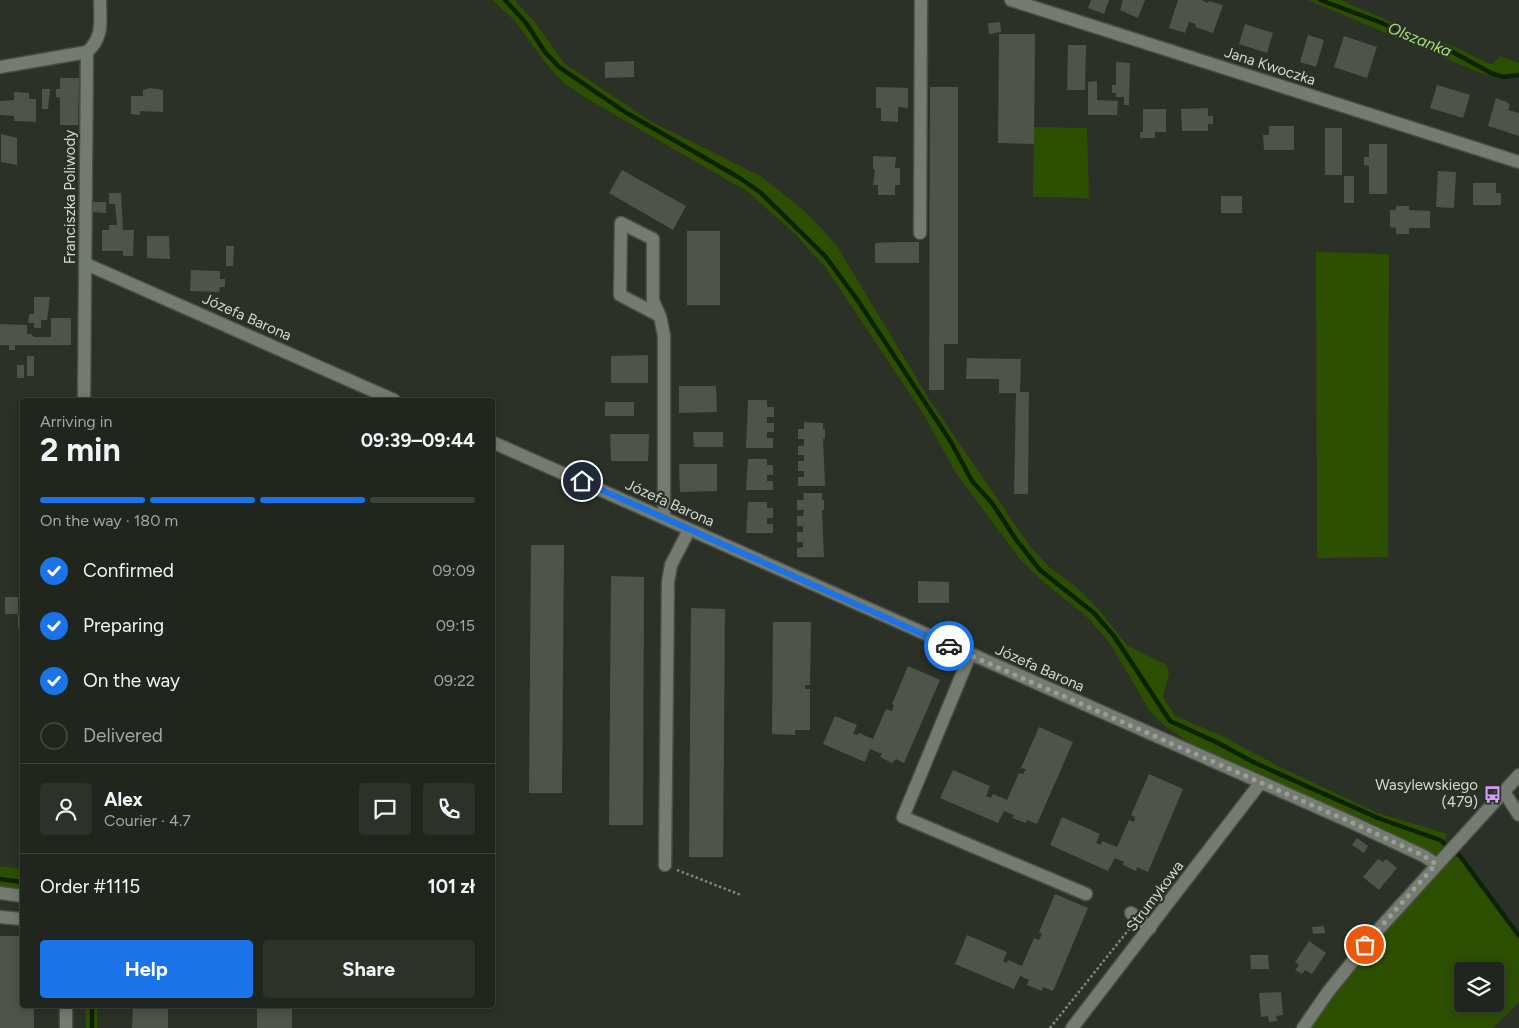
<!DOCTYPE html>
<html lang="en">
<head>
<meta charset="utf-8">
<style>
	:root { --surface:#20251d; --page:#2d312a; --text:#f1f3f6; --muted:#a2a5a4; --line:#3d423b; --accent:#1a73e8 }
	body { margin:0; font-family:Figtree,sans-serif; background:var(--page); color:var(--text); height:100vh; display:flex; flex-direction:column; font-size:19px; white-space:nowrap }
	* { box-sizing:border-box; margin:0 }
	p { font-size:16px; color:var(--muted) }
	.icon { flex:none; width:28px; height:28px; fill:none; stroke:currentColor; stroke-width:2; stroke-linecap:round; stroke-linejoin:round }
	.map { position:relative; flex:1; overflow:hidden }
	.drawer { position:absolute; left:20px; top:398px; width:475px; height:610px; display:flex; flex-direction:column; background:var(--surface); border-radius:5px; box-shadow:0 2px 12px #0003,0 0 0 1px var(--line) }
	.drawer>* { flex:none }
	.tools { position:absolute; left:1454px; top:962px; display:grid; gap:10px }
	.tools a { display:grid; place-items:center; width:50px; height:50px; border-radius:5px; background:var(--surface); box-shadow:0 2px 12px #0003,0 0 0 1px var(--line); font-size:25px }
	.pin { position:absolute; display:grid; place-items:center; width:42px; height:42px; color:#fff; margin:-21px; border:2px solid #fff; border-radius:50%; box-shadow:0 1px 5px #0007 }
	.courier { position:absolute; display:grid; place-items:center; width:50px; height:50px; margin:-25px; border:4px solid #1a73e8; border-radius:50%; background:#fff; color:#222; box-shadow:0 1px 6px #0007 }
	.overview em { font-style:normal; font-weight:700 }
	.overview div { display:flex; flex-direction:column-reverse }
	.overview { display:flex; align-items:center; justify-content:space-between; height:85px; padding:0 20px }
	h1 { font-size:32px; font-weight:700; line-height:38px }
	.bar { display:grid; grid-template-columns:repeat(4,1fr); gap:8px 5px; align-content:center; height:60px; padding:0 20px }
	.bar i { height:6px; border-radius:4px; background:var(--line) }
	.bar .current { background:var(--accent) }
	.bar p { grid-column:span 4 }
	.line { display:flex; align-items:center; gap:12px; padding:0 20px; border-top:1px solid var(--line) }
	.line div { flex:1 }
	.round { display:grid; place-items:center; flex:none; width:52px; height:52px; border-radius:5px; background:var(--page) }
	ol { padding:0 20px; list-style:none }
	li { display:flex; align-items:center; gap:15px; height:55px }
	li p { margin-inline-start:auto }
	li .icon { padding:5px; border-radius:50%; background:var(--accent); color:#fff; stroke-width:4 }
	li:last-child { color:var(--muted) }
	li i { width:28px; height:28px; border:2px solid var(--line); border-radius:50% }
	.action { display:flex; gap:10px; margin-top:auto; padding:10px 20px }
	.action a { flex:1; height:58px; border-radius:5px; background:var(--accent); color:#fff; font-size:20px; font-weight:700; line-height:58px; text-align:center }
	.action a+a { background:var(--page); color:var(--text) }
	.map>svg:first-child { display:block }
	.green { fill:#2c4f02; fill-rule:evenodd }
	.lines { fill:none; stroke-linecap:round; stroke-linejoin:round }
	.stream { stroke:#0d2200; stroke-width:4.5 }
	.building { fill:#4e544a }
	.minor-casing { stroke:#494e46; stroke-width:15 }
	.path { stroke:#82867e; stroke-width:2.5; stroke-dasharray:2.5 2.5; stroke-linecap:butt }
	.minor { stroke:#747b70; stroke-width:12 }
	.done { stroke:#9a9e96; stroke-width:5; stroke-dasharray:0 9 }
	.route { stroke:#1a73e8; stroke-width:6 }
	.labels { text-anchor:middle; stroke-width:4.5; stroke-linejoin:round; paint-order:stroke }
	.street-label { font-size:15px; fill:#d5d8d2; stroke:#2b3127 }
	.poi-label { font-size:15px; fill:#d5d8d2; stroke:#2b3127; text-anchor:end }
	.water-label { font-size:16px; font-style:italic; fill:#a4de78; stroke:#2b3127 }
</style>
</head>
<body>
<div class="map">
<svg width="1519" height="1028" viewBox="0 0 1519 1028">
	<rect width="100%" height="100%" fill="#2b3127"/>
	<g class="green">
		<path d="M492,0H514L535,22L564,63L650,121L762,177L809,215L837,246L929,399L1029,545L1049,567L1076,587L1100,611L1128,646L1167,665L1169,674L1163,696L1175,716L1218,734L1282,768L1378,813L1447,834L1436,864L1460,856L1519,936V1002L1493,1028H1303L1435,865L1266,776L1190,743L1165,726L1150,711L1109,642L1088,618L1041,580L1019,558L955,472L926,418L826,268L794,233L748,192L586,98L564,83L548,66L513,19ZM1462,971H1495V1004H1462Z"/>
		<polygon points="1308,0 1341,0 1424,36 1455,47 1487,63 1493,64 1500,56 1519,63 1519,75 1503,77 1480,73"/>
		<polygon points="1034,127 1087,128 1089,198 1033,197"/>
		<polygon points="1316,252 1389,254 1388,557 1317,558"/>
		<polygon points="0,866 22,869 22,896 0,893"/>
		<polygon points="85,1005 97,1005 97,1028 86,1028"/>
	</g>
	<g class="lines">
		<g class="stream">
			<polyline points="505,0 526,23 545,52 559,67 625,112 738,177 760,192 825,256 856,298 951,442 972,481 992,503 1017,541 1040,570 1094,613 1114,636 1170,721 1218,743 1255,763 1378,818 1440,840 1460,856 1519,936"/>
			<polyline points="1320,0 1382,23 1419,41 1449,50 1491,73 1503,77 1519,75"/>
			<polyline points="0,879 22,882"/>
			<polyline points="92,1005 92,1028"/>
		</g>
	</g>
	<g class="building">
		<polygon points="1091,0 1109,0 1104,14 1088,8"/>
		<polygon points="1123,0 1145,0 1138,18 1120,10"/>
		<polygon points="1178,0 1201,0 1208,3 1209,1 1223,5 1213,33 1195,27 1196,24 1189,22 1185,33 1169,28"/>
		<polygon points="1000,22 1001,32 989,34 988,23"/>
		<polygon points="1245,24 1273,33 1267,53 1239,44"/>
		<polygon points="999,34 1035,34 1034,144 998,143"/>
		<polygon points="1308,35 1324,40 1316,67 1300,62"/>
		<polygon points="1344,36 1377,47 1367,78 1334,67"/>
		<polygon points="1068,45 1086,45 1085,90 1067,90"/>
		<polygon points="634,61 634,77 605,78 605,62"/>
		<polygon points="1116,62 1130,63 1129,105 1124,105 1124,97 1116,97 1116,93 1112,93 1112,85 1116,85"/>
		<polygon points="60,78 79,78 78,125 60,125 60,98 56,97 56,89 60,89"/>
		<polygon points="1097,81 1097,100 1118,101 1117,115 1088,115 1088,82"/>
		<polygon points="1437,85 1470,95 1463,118 1430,108"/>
		<polygon points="876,87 908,88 908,108 898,107 898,122 881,121 881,108 876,108"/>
		<polygon points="930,87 958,87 958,344 944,344 944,390 929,390"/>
		<polygon points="150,88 163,90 163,112 140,111 140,115 131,114 131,96 143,96 143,90"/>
		<polygon points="42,89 50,89 48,109 42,109"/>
		<polygon points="14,92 29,93 29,99 36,99 36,122 14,121 14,116 0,115 0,101 14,100"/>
		<polygon points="1496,98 1507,102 1510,105 1508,110 1519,113 1519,136 1488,126"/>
		<polygon points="1208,108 1208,116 1213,116 1213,124 1208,124 1208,131 1182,131 1181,109"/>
		<polygon points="1143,109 1166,109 1166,132 1155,132 1155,138 1140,138 1140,132 1143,132"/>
		<polygon points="1269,126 1294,126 1294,150 1264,150 1263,135 1269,135"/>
		<rect x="1325" y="128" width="17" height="47"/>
		<polygon points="1,134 17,138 17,165 1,162"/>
		<polygon points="1369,144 1387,144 1387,194 1369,194 1369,166 1364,165 1364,157 1369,157"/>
		<polygon points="873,156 896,157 895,168 900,168 900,185 895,185 895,195 878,195 878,185 873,185 875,170 873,169"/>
		<polygon points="622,170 686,206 673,230 609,193"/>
		<polygon points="1438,171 1456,172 1454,208 1436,207"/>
		<rect x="1344" y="176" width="10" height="27"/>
		<polygon points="1473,183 1496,183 1496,193 1501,193 1501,205 1473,205"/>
		<polygon points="109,193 121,193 123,230 134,230 133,256 123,256 123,251 102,251 102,230 109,230 109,225 117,225 115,204 109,204"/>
		<rect x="1221" y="196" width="21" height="17"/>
		<polygon points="92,202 106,202 106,213 92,212"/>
		<polygon points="1396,206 1409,206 1409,210 1430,211 1430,228 1409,228 1409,234 1396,234 1396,228 1390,227 1390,210 1396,210"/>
		<rect x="687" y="231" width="33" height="74"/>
		<polygon points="147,236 169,236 170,259 147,258"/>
		<polygon points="897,242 919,242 919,263 875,263 875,243"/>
		<polygon points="226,246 234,246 233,266 226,266"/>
		<polygon points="191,270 220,271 220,279 225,279 225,287 220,287 219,292 190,291"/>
		<polygon points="34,297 50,297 47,320 41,320 41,328 34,328 34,323 28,323 29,314 34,314"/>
		<polygon points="51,318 71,318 71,345 15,345 15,350 9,350 9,345 0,345 0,324 27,325 27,334 31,334 34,337 51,337"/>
		<polygon points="648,355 648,383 611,383 611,356"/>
		<rect x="27" y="356" width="7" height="20"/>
		<polygon points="967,358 1021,359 1020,392 1029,392 1028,494 1014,494 1016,393 999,393 999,379 966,379"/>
		<rect x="17" y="365" width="7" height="13"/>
		<polygon points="679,386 716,386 717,412 679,413"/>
		<polygon points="748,400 767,400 767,407 774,407 774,417 767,417 767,423 774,423 774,432 767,432 767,438 773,438 773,448 746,448"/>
		<rect x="605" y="402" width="29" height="14"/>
		<polygon points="804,422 823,423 823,429 825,429 825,439 823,439 825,486 798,486 798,477 804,477 804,471 798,471 798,461 804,461 804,455 798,455 798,446 804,446 804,439 798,439 798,429 804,429"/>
		<polygon points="693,432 723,432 723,447 694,447"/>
		<polygon points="610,434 649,434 648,461 611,461"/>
		<polygon points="748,459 767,459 767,465 773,465 773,475 767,475 767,481 773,481 773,490 746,490"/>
		<polygon points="679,464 717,464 717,491 680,492"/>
		<polygon points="803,493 822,493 822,500 824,500 824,510 822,510 824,557 797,557 797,548 803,547 803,542 797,542 797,532 803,532 803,526 797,526 797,516 803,516 804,510 797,510 797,500 804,500"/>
		<polygon points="748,502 767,502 767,508 773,508 773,518 767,518 767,524 773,524 773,533 746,533"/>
		<polygon points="531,545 564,545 562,793 529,793"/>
		<polygon points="611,576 644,577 643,825 609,825"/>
		<polygon points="918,581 949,582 949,603 918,603"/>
		<rect x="5" y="597" width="13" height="17"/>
		<polygon points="691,608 725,609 723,857 689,857"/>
		<polygon points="18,614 22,614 22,630 18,629"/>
		<polygon points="773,622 811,622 810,685 805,685 805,689 810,689 810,730 795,730 795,735 772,734"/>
		<polygon points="908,666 940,680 904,763 896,759 892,763 880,757 882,754 870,749 865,762 823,744 835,716 857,725 853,734 857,735 859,733 873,739 886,709 892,711 894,705 892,704"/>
		<polygon points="1039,727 1073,742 1037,824 1027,820 1026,823 1012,818 1014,815 1004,811 998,823 940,798 953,770 990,786 986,796 991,798 993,794 1007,800 1019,773 1023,774 1026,769 1021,768"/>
		<polygon points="1149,774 1183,789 1148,872 1137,867 1136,871 1123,865 1124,862 1115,858 1108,871 1050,845 1062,817 1100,834 1096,843 1101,845 1102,841 1117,847 1129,820 1134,822 1135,817 1131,815"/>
		<polygon points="1357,838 1368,846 1364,853 1352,845"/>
		<polygon points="1378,859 1383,862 1386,859 1397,868 1379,890 1363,877"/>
		<polygon points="1055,894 1088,908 1053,991 1043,987 1042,991 1027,985 1029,980 1020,976 1014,989 955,964 967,935 1007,952 1003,961 1007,963 1008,960 1022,966 1034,938 1039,940 1042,934 1039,932"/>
		<polygon points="1324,926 1325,933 1313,934 1312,927"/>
		<polygon points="0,936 22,936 22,1005 34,1005 34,1028 0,1028"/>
		<polygon points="1309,941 1326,953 1312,974 1305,970 1302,974 1295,970 1299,965 1295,962"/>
		<polygon points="1250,955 1268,955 1269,969 1251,969"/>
		<polygon points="1281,992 1283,1015 1276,1016 1277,1021 1269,1022 1268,1016 1261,1017 1259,993"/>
		<polygon points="133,1005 168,1005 168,1028 132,1028"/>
		<rect x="257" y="1005" width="35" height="23"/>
	</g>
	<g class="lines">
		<defs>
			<g id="minor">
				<polyline points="1011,0 1519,162"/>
				<polyline points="0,67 87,52"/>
				<polyline points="920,233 921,0"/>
				<polyline points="86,264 394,400"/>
				<polyline points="660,316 620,295 621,223 653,239 653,301 660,316 664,336 664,518"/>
				<path d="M84,400L87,52C104,37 100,21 100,0"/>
				<polyline points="492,442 1353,823 1424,856 1436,864"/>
				<polyline points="970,655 903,817 1086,894"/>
				<polyline points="1504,792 1519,815"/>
				<polyline points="665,865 668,582 671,565 689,530"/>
				<polyline points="0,893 22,896"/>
				<polyline points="1131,913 1150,928"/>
				<polyline points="0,917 22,919"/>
				<polyline points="66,1028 66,1005"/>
				<polyline points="1072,1028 1261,782"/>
				<polyline points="1303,1028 1328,992 1378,930 1519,775"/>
			</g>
		</defs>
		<use href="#minor" class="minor-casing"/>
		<g class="path">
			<polyline points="677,870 741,895"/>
			<polyline points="1050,1028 1130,928"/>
		</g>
		<use href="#minor" class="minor"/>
	</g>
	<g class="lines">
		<polyline class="done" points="949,646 1353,823 1424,856 1436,864 1365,945"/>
		<polyline class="route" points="582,481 949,646"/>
	</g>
	<defs>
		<symbol id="bus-bare" viewBox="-9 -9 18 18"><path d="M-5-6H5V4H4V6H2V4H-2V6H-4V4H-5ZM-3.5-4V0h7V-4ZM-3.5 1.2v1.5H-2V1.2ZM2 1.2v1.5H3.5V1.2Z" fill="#d79bf9" stroke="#2b3127" stroke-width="2.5" paint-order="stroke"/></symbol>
	</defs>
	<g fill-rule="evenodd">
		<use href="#bus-bare" x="1480" y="782" width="25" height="25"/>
	</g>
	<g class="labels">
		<g class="street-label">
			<text transform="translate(1270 66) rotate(18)" y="5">Jana Kwoczka</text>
			<text transform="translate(70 197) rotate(-90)" y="5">Franciszka Poliwody</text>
			<text transform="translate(247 317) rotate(24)" y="5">Józefa Barona</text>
			<text transform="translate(670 503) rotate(24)" y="5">Józefa Barona</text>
			<text transform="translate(1040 668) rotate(24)" y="5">Józefa Barona</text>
			<text transform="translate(1155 896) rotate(-53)" y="5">Strumykowa</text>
		</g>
		<g class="poi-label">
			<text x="1478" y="790">Wasylewskiego<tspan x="1478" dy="17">(479)</tspan></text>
		</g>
		<g class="water-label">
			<text transform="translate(1420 39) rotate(22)" y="6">Olszanka</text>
		</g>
	</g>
</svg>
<div class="tools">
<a><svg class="icon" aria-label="layers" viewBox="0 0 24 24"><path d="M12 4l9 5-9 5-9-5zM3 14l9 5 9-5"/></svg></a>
</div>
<div class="pin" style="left:1365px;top:945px;background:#ea580c"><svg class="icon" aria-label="bag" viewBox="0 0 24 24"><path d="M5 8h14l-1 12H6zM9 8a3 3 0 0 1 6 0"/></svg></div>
<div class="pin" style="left:582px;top:481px;background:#1f2937"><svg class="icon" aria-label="home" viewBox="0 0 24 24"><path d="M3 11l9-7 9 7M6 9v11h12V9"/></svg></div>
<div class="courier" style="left:949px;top:646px"><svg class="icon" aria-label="car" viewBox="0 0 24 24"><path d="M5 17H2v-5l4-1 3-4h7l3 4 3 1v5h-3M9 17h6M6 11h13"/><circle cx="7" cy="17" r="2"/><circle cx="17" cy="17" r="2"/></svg></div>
<section class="drawer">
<div class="overview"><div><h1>2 min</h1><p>Arriving in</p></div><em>09:39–09:44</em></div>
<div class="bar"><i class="current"></i><i class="current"></i><i class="current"></i><i></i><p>On the way · 180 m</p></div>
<ol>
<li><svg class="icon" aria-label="check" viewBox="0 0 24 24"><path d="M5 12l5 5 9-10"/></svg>Confirmed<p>09:09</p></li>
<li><svg class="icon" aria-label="check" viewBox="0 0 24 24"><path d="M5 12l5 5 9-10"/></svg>Preparing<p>09:15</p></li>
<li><svg class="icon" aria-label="check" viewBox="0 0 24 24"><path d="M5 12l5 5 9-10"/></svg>On the way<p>09:22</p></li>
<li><i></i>Delivered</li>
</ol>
<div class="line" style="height:90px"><a class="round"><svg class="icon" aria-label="person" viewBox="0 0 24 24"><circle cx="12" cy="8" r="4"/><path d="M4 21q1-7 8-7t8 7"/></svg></a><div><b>Alex</b><p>Courier · 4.7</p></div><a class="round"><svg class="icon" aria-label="chat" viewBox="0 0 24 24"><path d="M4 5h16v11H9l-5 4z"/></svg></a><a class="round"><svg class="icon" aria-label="phone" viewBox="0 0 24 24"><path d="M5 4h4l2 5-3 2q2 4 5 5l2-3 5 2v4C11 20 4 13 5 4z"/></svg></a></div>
<div class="line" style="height:65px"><div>Order #1115</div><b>101 zł</b></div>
<div class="action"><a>Help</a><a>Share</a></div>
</section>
</div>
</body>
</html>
